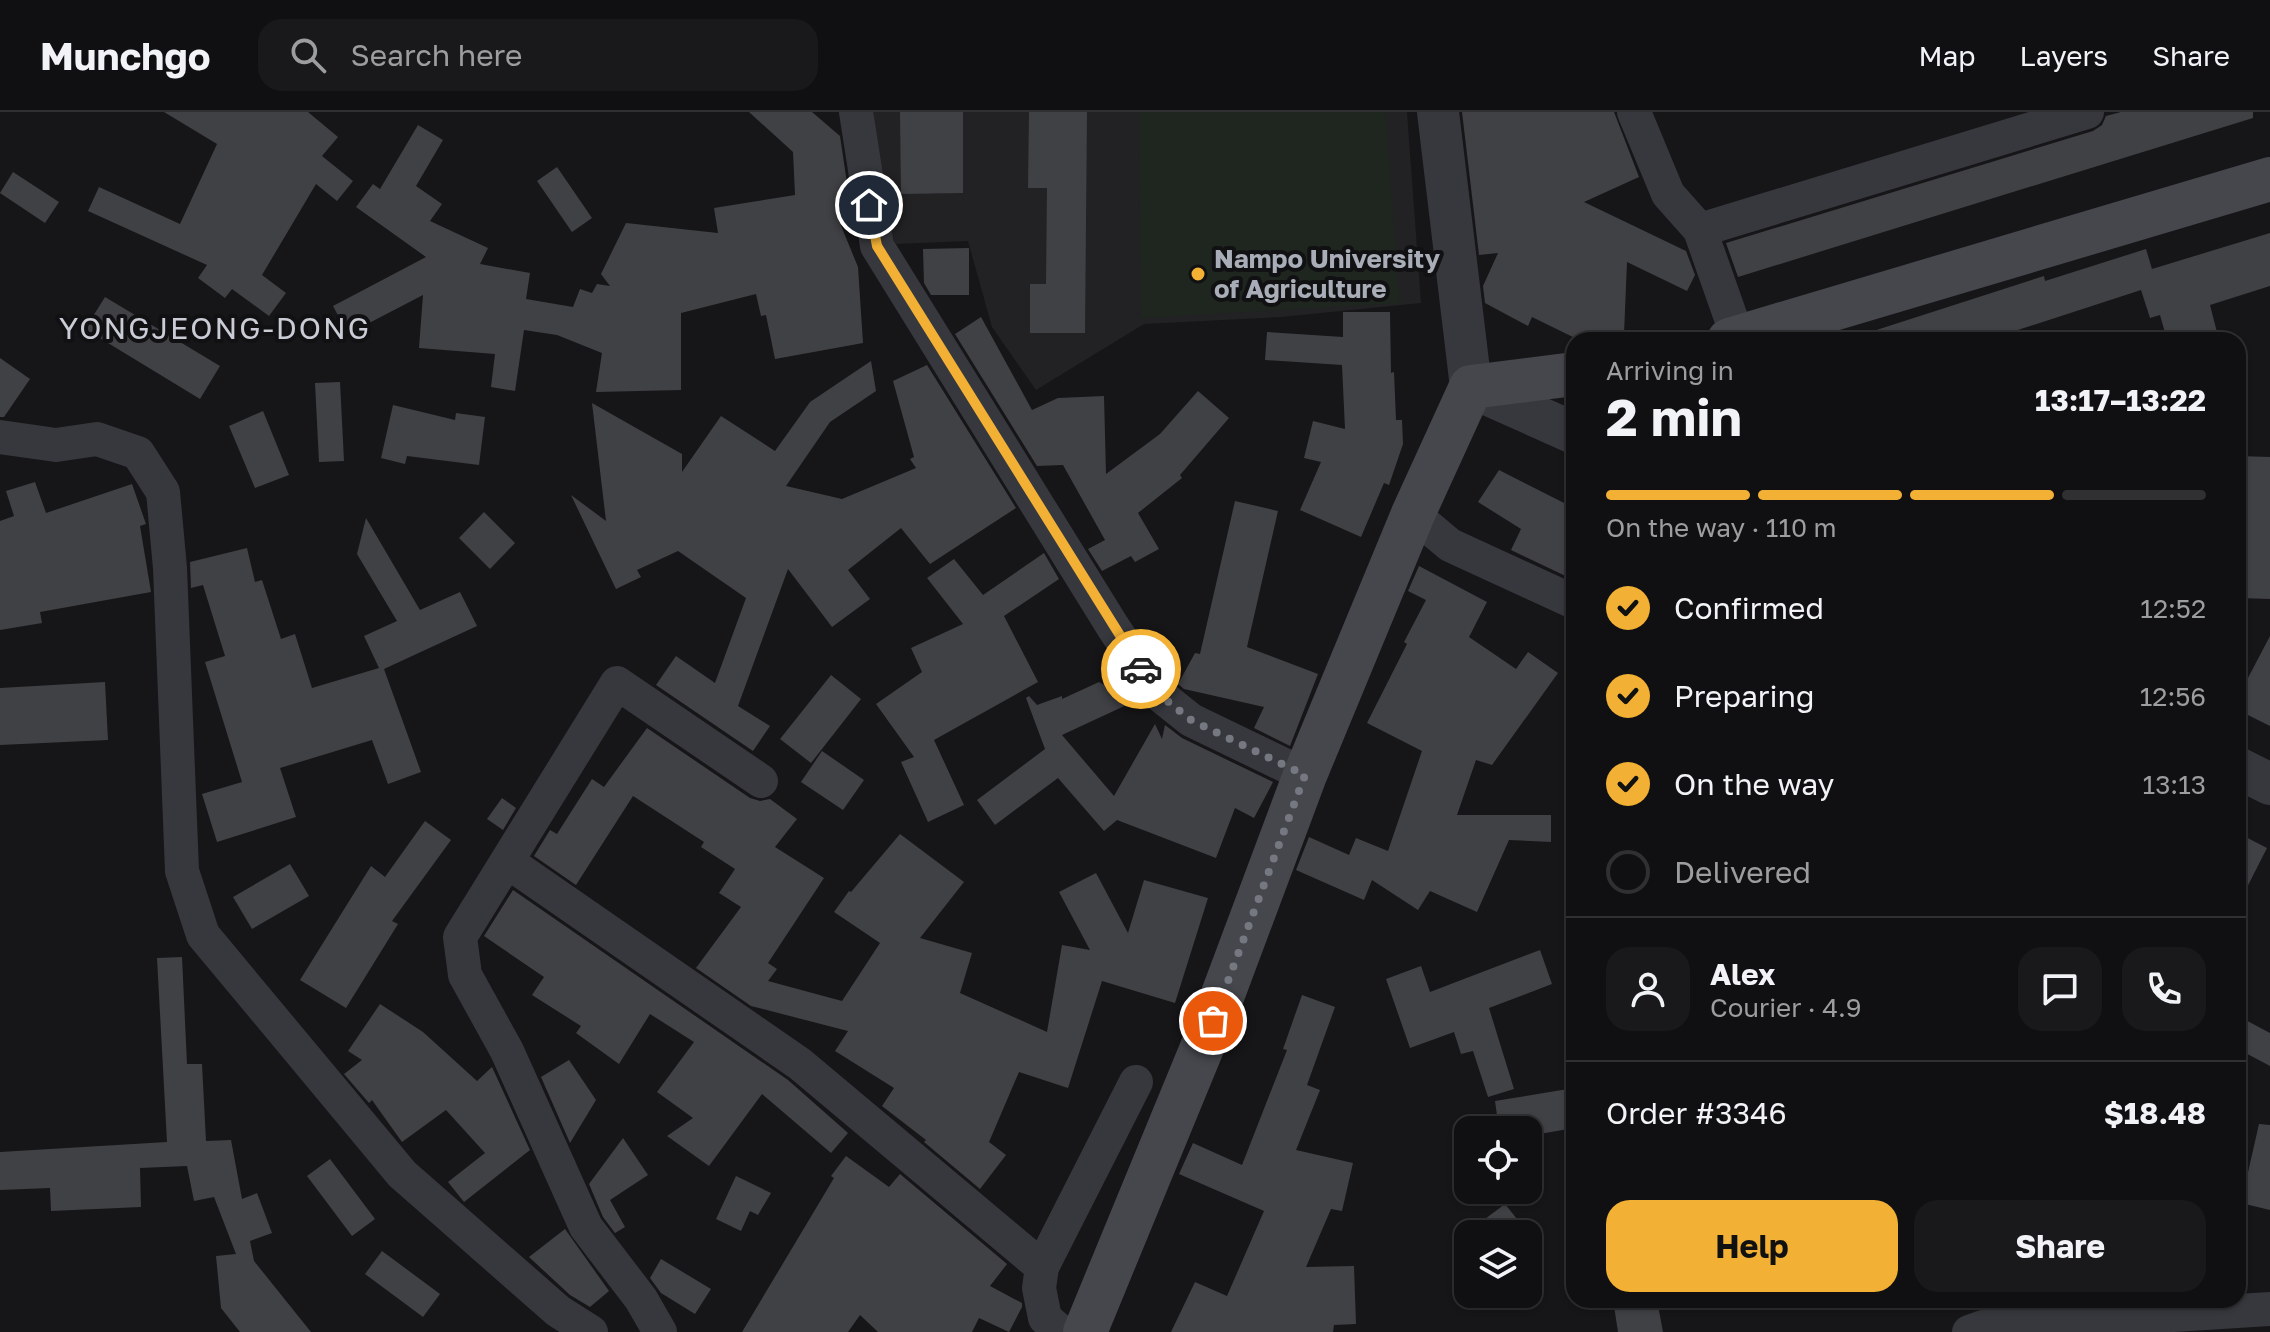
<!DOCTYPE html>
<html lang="en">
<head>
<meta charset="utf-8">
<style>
	:root { --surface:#101012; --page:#19191b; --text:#f1f3f6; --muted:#9c9d9f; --line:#303032; --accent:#f2b134 }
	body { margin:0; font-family:"Golos Text",sans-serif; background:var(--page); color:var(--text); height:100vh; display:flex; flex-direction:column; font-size:30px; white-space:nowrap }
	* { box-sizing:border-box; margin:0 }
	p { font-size:26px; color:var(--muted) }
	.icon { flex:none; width:44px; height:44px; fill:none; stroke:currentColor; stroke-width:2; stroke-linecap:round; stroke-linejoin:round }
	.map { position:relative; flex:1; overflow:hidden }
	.panel { position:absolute; left:1566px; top:220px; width:680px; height:976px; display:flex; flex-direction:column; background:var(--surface); border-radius:24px; box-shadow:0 2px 6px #0004,0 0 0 2px var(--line) }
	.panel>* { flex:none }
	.controls { position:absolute; left:1454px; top:1004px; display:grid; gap:16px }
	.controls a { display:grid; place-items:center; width:88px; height:88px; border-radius:16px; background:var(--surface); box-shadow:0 2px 6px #0004,0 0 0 2px var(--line); font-size:40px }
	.pin { position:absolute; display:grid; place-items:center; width:68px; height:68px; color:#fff; margin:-34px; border:4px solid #fff; border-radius:50%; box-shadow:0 2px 8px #0007 }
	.courier { position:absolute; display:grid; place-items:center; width:80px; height:80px; margin:-40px; border:6px solid #f2b134; border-radius:50%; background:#fff; color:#222; box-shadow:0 2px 10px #0007 }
	.head em { font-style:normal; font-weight:700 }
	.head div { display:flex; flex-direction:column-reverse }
	.head { display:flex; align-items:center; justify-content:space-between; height:136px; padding:0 40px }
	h1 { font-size:52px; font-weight:700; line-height:60px }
	.bar { display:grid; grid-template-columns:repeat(4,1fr); gap:12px 8px; align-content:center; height:96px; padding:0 40px }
	.bar i { height:10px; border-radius:6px; background:var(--line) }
	.bar .on { background:var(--accent) }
	.bar p { grid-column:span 4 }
	.line { display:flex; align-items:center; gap:20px; padding:0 40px; border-top:2px solid var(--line) }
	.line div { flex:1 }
	.round { display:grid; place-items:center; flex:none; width:84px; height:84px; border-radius:24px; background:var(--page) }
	ol { padding:0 40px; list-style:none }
	li { display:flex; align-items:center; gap:24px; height:88px }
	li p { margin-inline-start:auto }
	li .icon { padding:8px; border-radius:50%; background:var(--accent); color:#111; stroke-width:4 }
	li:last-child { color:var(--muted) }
	li i { width:44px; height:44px; border:4px solid var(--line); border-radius:50% }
	.primary-button { display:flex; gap:16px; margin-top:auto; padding:16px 40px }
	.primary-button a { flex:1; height:92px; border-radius:24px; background:var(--accent); color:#111; font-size:32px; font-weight:700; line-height:92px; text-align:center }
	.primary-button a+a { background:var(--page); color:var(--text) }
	header { display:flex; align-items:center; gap:48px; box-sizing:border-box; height:112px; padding:0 40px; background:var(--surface); border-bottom:2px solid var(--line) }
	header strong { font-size:38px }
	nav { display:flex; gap:44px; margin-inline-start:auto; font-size:28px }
	.search { width:560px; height:72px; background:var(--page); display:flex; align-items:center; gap:20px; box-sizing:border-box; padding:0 28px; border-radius:24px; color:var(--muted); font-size:30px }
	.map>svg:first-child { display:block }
	.built { fill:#222225 }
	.green { fill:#1e261f }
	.building { fill:#404145 }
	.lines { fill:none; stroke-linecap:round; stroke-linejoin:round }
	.minor { stroke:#37383d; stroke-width:34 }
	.tertiary { stroke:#37383d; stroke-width:42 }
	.secondary { stroke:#45474d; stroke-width:44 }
	.done { stroke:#757880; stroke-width:8; stroke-dasharray:0 14.4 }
	.route { stroke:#f2b134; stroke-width:10 }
	.poi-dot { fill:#f2b134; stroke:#111113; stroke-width:3 }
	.labels { text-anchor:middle; stroke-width:8; stroke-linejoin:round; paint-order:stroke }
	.poi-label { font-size:26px; font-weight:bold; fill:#a8adb8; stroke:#111113; text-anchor:start }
	.quarter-label { font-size:30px; letter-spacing:2px; fill:#c9ccd4; stroke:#111113 }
</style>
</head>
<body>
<header>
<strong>Munchgo</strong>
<div class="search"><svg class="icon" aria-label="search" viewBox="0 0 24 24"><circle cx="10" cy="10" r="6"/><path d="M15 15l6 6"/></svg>Search here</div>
<nav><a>Map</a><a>Layers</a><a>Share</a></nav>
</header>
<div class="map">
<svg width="2270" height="1220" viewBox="0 0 2270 1220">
	<rect width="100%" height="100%" fill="#161618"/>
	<polygon class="built" points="866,0 1407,0 1421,191 1281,205 1144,212 1036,278 992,215 968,129 896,132 886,114"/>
	<polygon class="green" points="1139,0 1385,0 1400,191 1141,206"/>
	<g class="building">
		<polygon points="164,0 308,0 338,25 322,44 353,69 337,89 316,72 262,163 286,181 269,204 232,177 225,186 198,166 207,153 88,99 99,75 180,112 217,32"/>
		<polygon points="749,0 812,0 840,24 851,98 835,99 858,155 863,231 775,247 766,203 761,204 756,182 681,201 681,278 596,280 602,241 557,223 524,218 515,279 491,275 495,242 419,236 423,183 348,222 333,194 426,145 356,95 373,72 380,77 418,13 443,28 416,74 442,92 430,109 488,136 480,152 530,161 526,187 573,195 580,177 592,181 597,172 610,174 601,162 626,111 718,121 714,96 795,83 793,40"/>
		<polygon points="900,0 963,0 963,81 901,82"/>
		<polygon points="1029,0 1087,0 1085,221 1030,221 1030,172 1046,172 1047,76 1028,76"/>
		<polygon points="1462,0 1614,0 1639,65 1584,90 1686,139 1695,163 1687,179 1627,150 1624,222 1609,228 1579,228 1532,205 1528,214 1485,191 1483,174 1498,141 1479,143"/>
		<polygon points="2121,0 2253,0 2253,6 1738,165 1726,131 2093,19 2102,13 2106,4"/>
		<polygon points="557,55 592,106 572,120 537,69"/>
		<polygon points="13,60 59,90 45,111 0,81"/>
		<polygon points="2270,121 2270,174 2210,193 2219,228 2167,228 2160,203 2150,206 2141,178 1987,228 1865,228 1864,222 2044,164 2045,169 2146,137 2152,157"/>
		<polygon points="969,136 969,183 931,183 924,171 923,137"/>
		<polygon points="105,185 220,254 200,287 85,217"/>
		<polygon points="1343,200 1390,200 1391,261 1394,260 1396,308 1402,308 1403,332 1389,373 1384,371 1361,425 1300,398 1321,350 1304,346 1313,309 1345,317 1342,253 1265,248 1267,220 1343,225"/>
		<polygon points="981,205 1032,298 1058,286 1104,284 1106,362 1160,322 1198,279 1229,306 1180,363 1182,366 1138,401 1159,437 1135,450 1131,444 1102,459 1088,437 1105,428 1063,353 1037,354 955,222"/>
		<polygon points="0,246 30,267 4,305 0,305"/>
		<polygon points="871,249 876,279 830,310 786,374 842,387 916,356 910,347 914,345 893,269 927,253 1016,396 930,452 901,416 848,458 870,487 832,515 788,457 738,594 770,614 753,639 656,573 676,544 715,571 746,486 678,439 637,458 641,465 616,477 571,383 606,409 592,291 682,342 682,360 721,304 775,339 810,290"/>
		<polygon points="340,270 344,349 319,350 315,271"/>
		<polygon points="393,293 455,308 456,301 485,305 479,353 407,344 405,352 381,346"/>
		<polygon points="263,299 289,363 255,376 229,314"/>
		<polygon points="2238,344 2270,345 2270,487 2238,486 2238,432 2248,396 2238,396"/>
		<polygon points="1499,358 1574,396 1574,468 1511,438 1521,417 1478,390"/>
		<polygon points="35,370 46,401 132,372 146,412 140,414 151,480 40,500 42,511 0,518 0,409 14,404 6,379"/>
		<polygon points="1235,389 1278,399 1247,535 1318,562 1290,634 1254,616 1264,595 1184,577 1178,572 1195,541 1200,542"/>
		<polygon points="484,400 515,431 490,457 459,426"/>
		<polygon points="366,406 420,498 460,480 477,514 384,557 421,660 388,672 372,628 280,656 296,705 217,730 202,682 242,670 205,550 225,544 203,473 191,476 190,450 247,436 255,470 262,468 281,527 295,522 312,576 379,556 364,524 397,509 357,442"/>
		<polygon points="1044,441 1059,467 1004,504 1038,570 934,628 964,693 928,710 901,650 914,645 876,592 922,560 911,536 963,512 927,466 954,447 983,483"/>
		<polygon points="1419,454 1487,490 1469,525 1516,557 1528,540 1558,561 1492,653 1476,648 1457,703 1551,703 1551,730 1509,728 1477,800 1430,779 1418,798 1372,768 1364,788 1296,758 1309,725 1349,743 1356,726 1388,739 1422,639 1367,611 1407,532 1404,530 1426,488 1408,479"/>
		<polygon points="2270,524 2270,614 2238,598 2238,585"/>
		<polygon points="831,563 861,587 811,651 780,627"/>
		<polygon points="105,570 108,628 0,633 0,576"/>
		<polygon points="1099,570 1133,590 1062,623 1114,684 1155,612 1162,627 1165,613 1182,626 1273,670 1254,706 1235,696 1216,746 1117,708 1104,719 1058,666 995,713 977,688 1045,637 1026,586 1029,584 1037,593 1062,584 1062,587"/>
		<polygon points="647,616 750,686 760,689 770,687 797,707 775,735 824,766 768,851 777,857 768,869 842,889 880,831 834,800 849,779 851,780 900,722 964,770 920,826 972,841 960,881 1047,920 1062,833 1090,838 1059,780 1096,761 1128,821 1144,768 1208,786 1175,891 1102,869 1068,976 1019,960 989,1030 1006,1043 980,1077 924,1030 926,1028 882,994 894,976 835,939 848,919 751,894 696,856 741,795 719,781 735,757 701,735 704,730 633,684 576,773 534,744 550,718 557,722 592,667 604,675"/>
		<polygon points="822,639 864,668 843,698 801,670"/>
		<polygon points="502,686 516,696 503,718 487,707"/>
		<polygon points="425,709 451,728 392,809 398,812 346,896 300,868 371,754 385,765"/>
		<polygon points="2238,721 2267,736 2238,793"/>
		<polygon points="290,752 309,784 252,817 233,785"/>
		<polygon points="513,778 788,968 848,1021 831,1041 762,982 709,1054 667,1024 693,1006 657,980 694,930 650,902 619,952 576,921 581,914 532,883 544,865 484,824"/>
		<polygon points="1540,838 1552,872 1489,896 1514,977 1488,985 1473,939 1461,942 1454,920 1410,936 1386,867 1421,854 1430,880"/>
		<polygon points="182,845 187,952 202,952 206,1029 231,1028 242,1087 257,1081 272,1121 250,1129 254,1149 311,1220 240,1220 221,1196 216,1144 236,1142 214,1085 194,1089 187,1054 140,1056 141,1095 51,1099 50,1076 0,1078 0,1040 167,1030 157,846"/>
		<polygon points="1302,883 1335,895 1307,973 1320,978 1296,1038 1353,1051 1342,1099 1331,1097 1306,1155 1354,1154 1356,1212 1334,1213 1333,1220 1171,1220 1195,1170 1227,1184 1264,1099 1179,1062 1193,1031 1242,1053 1287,938 1283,937"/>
		<polygon points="380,892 423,920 477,969 492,955 530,1038 464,1090 448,1070 485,1041 446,998 402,1030 372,988 369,991 344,962 362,948 348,939"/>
		<polygon points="2238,904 2270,921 2270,954 2238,937"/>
		<polygon points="569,948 596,988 570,1031 541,965"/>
		<polygon points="1574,976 1574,1016 1528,1024 1528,1018 1499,1018 1495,989"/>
		<polygon points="2259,1012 2270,1013 2270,1098 2241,1091"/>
		<polygon points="623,1026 648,1063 610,1088 625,1115 615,1121 603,1105 589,1072"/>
		<polygon points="846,1044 889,1075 900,1062 1007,1152 990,1174 1022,1191 1022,1195 1009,1220 979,1206 972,1220 878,1220 860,1203 848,1220 742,1220 834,1066 831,1064"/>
		<polygon points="330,1047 375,1107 352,1124 307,1064"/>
		<polygon points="736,1064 771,1081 758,1103 750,1099 741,1119 716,1107"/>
		<polygon points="1505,1092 1529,1122 1497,1122 1485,1107"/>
		<polygon points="565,1117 609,1179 590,1195 570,1183 529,1145"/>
		<polygon points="382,1139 440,1182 423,1205 365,1162"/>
		<polygon points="661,1147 711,1177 695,1202 661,1181 650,1166"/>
		<polygon points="1657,1188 1663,1220 1618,1220 1614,1194"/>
	</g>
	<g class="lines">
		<g class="minor">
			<polyline points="856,0 877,134 1113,515 1156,580 1191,608 1305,663"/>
			<polyline points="1634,0 1668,82 1700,118 1738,226"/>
			<polyline points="1700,118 2087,0"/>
			<polyline points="0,325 56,333 97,327 138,341 163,380 170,456 182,759 203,823 402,1062 558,1199 591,1220"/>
			<polyline points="1413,402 1450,433 1574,490"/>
			<polyline points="508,750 800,952 1042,1155"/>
			<polyline points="660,1220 641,1187 586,1115 507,939 465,863 460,825 617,571 761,669"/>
			<polyline points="1061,1220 1045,1206 1039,1176 1042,1155 1136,970"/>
			<polyline points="1969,1220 1983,1215 2270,1197"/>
		</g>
		<g class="tertiary">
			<polyline points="1438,0 1471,275 1574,321"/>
			<polyline points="2238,656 2270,672"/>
		</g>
		<g class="secondary">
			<polyline points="1729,228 2270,67"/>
			<polyline points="1085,1220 1213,909 1305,663 1413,402 1471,275 1574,262"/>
		</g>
	</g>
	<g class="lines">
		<polyline class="done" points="1141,557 1156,580 1191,608 1305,663 1213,909"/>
		<polyline class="route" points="869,93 877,134 1141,557"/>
	</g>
	<circle class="poi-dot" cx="1198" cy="162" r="8"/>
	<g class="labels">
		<g class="poi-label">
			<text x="1214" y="156">Nampo University<tspan x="1214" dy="30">of Agriculture</tspan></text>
		</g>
		<g class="quarter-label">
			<text x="215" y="227">YONGJEONG-DONG</text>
		</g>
	</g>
</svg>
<div class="controls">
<a><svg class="icon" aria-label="locate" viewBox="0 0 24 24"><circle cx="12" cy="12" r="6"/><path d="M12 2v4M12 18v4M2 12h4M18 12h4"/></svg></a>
<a><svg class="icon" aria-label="layers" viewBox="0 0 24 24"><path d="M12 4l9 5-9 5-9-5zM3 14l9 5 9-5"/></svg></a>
</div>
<div class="pin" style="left:1213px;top:909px;background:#ea580c"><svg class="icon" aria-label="bag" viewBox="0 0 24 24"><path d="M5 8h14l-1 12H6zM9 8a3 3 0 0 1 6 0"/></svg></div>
<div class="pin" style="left:869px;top:93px;background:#1f2937"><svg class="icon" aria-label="home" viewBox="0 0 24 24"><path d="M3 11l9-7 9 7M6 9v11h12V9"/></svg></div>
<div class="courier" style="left:1141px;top:557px"><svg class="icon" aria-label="car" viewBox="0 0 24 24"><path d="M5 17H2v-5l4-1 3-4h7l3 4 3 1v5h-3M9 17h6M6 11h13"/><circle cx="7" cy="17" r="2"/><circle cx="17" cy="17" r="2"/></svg></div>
<section class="panel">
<div class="head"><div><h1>2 min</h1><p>Arriving in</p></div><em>13:17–13:22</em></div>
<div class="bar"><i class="on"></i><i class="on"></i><i class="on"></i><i></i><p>On the way · 110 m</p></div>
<ol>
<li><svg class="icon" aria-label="check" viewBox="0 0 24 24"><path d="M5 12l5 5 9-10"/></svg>Confirmed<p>12:52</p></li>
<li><svg class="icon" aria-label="check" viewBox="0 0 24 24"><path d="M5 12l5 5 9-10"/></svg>Preparing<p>12:56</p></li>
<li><svg class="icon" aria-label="check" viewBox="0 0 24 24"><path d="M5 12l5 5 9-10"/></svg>On the way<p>13:13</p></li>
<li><i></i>Delivered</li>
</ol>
<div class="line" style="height:144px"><a class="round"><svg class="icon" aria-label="person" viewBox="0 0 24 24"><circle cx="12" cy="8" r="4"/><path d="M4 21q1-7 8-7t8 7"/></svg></a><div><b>Alex</b><p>Courier · 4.9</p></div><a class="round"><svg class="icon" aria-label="chat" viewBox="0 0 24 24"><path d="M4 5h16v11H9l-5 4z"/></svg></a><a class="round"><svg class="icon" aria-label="phone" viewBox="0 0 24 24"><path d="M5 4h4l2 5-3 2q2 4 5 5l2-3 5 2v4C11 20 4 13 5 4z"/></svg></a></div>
<div class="line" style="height:104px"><div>Order #3346</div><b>$18.48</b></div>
<div class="primary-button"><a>Help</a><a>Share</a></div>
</section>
</div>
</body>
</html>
